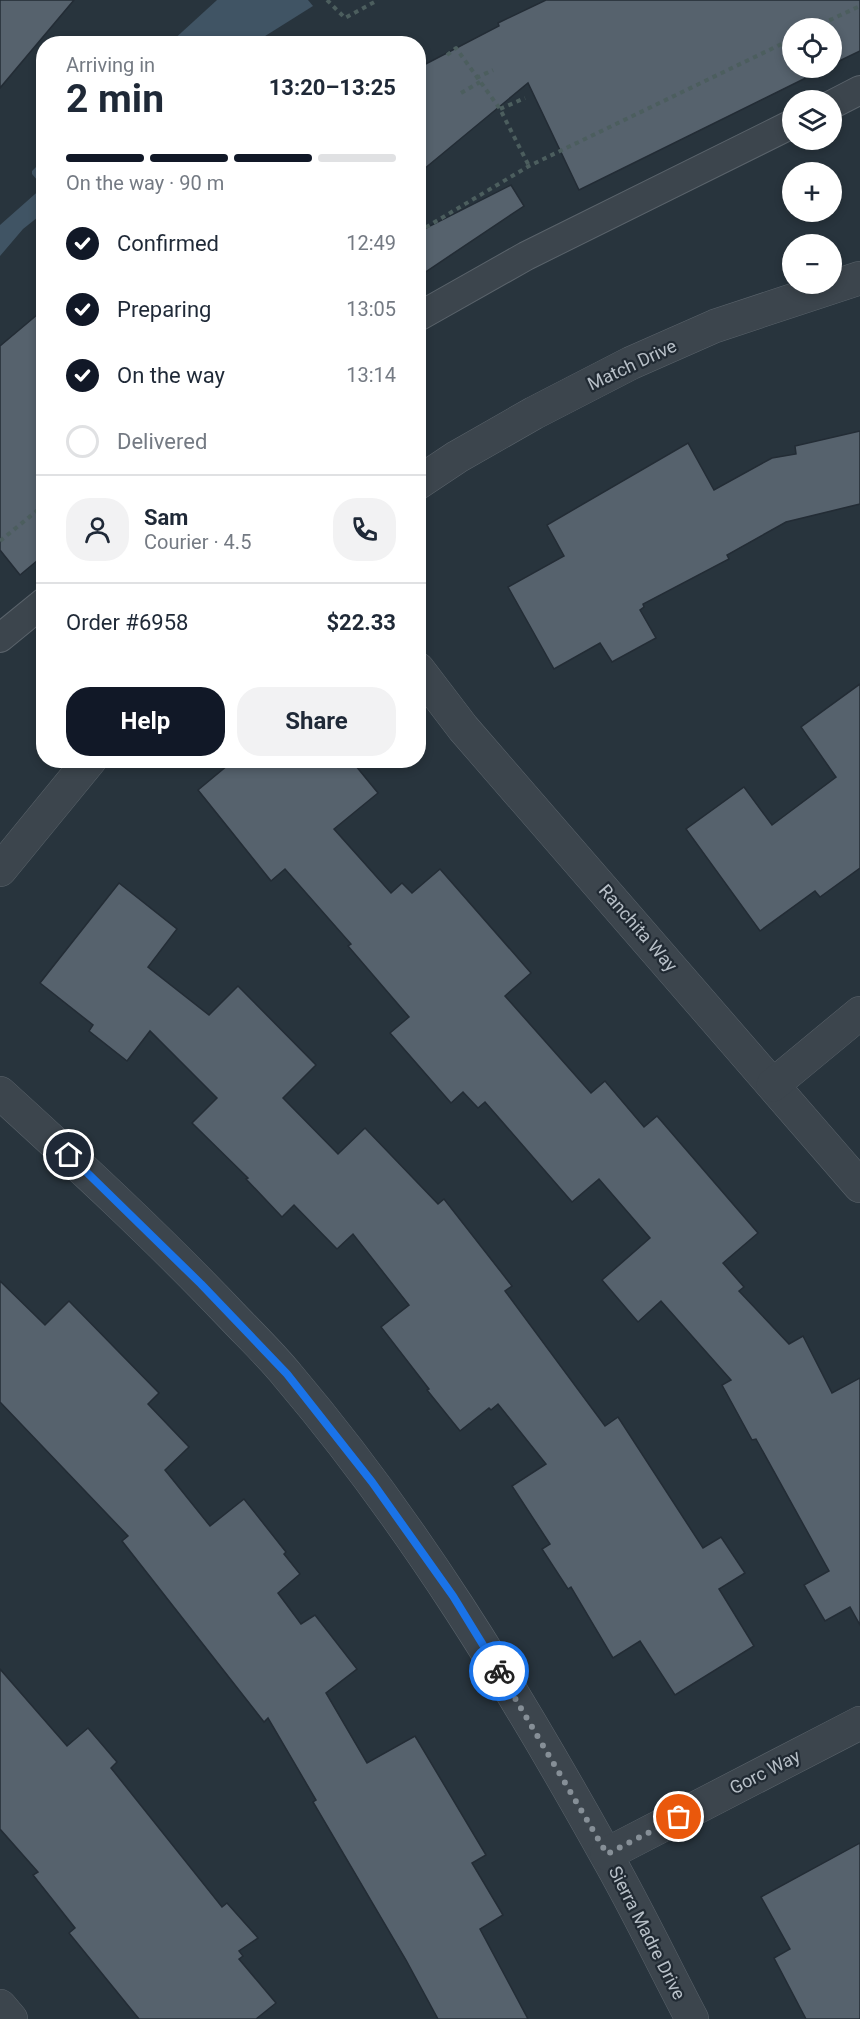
<!DOCTYPE html>
<html lang="en">
<head>
<meta charset="utf-8">
<style>
	:root { --surface:#fff; --page:#f2f2f3; --text:#1f2937; --muted:#747a83; --line:#e0e1e3; --accent:#111827 }
	body { margin:0; font-family:Roboto,sans-serif; background:var(--page); color:var(--text); height:100vh; display:flex; flex-direction:column; font-size:22px; white-space:nowrap }
	* { box-sizing:border-box; margin:0 }
	p { font-size:20px; color:var(--muted) }
	.icon { flex:none; width:33px; height:33px; fill:none; stroke:currentColor; stroke-width:2; stroke-linecap:round; stroke-linejoin:round }
	.map { position:relative; flex:1; overflow:hidden }
	.side { position:absolute; left:36px; top:36px; width:390px; height:732px; display:flex; flex-direction:column; background:var(--surface); border-radius:24px; box-shadow:0 3px 9px #0003 }
	.side>* { flex:none }
	.controls { position:absolute; left:782px; top:18px; display:grid; gap:12px }
	.controls a { display:grid; place-items:center; width:60px; height:60px; border-radius:50%; background:var(--surface); box-shadow:0 3px 9px #0003; font-size:30px }
	.pin { position:absolute; display:grid; place-items:center; width:51px; height:51px; color:#fff; margin:-26px; border:3px solid #fff; border-radius:50%; box-shadow:0 2px 6px #0007 }
	.courier { position:absolute; display:grid; place-items:center; width:60px; height:60px; margin:-30px; border:4px solid #1a73e8; border-radius:50%; background:#fff; color:#222; box-shadow:0 2px 8px #0007 }
	.overview em { font-style:normal; font-weight:700 }
	.overview div { display:flex; flex-direction:column-reverse }
	.overview { display:flex; align-items:center; justify-content:space-between; height:102px; padding:0 30px }
	h1 { font-size:39px; font-weight:700; line-height:45px }
	.bar { display:grid; grid-template-columns:repeat(4,1fr); gap:9px 6px; align-content:center; height:72px; padding:0 30px }
	.bar i { height:8px; border-radius:4px; background:var(--line) }
	.bar .on { background:var(--accent) }
	.bar p { grid-column:span 4 }
	.line { display:flex; align-items:center; gap:15px; padding:0 30px; border-top:2px solid var(--line) }
	.line div { flex:1 }
	.round { display:grid; place-items:center; flex:none; width:63px; height:63px; border-radius:24px; background:var(--page) }
	ol { padding:0 30px; list-style:none }
	li { display:flex; align-items:center; gap:18px; height:66px }
	li p { margin-inline-start:auto }
	li .icon { padding:6px; border-radius:50%; background:var(--accent); color:#fff; stroke-width:4 }
	li:last-child { color:var(--muted) }
	li i { width:33px; height:33px; border:3px solid var(--line); border-radius:50% }
	.cta { display:flex; gap:12px; margin-top:auto; padding:12px 30px }
	.cta a { flex:1; height:69px; border-radius:24px; background:var(--accent); color:#fff; font-size:24px; font-weight:700; line-height:69px; text-align:center }
	.cta a+a { background:var(--page); color:var(--text) }
	.map>svg:first-child { display:block }
	.water { fill:#405464 }
	.building { fill:#56626d; stroke:#232c35; stroke-width:1.5 }
	.lines { fill:none; stroke-linecap:round; stroke-linejoin:round }
	.lane-casing { stroke:#5a636b; stroke-width:30 }
	.street-casing { stroke:#5a636b; stroke-width:34 }
	.path { stroke:#4c5e5e; stroke-width:4; stroke-dasharray:4.5 4.5; stroke-linecap:butt }
	.lane { stroke:#3c454d; stroke-width:28 }
	.street { stroke:#3c454d; stroke-width:33 }
	.done { stroke:#868f97; stroke-width:6; stroke-dasharray:0 10.8 }
	.route { stroke:#1a73e8; stroke-width:8 }
	.labels { text-anchor:middle; stroke-width:4.5; stroke-linejoin:round; paint-order:stroke }
	.street-label { font-size:18px; fill:#b8c0c8; stroke:#212a33 }
</style>
</head>
<body>
<div class="map">
<svg width="860" height="2019" viewBox="0 0 860 2019">
	<rect width="100%" height="100%" fill="#28343d"/>
	<g class="water">
		<polygon points="217,0 308,0 313,6 254,43 170,43"/>
		<polygon points="43,160 43,213 23,229 0,256 0,225 43,187 32,174 32,171"/>
	</g>
	<g class="building">
		<polygon points="0,0 74,0 0,88"/>
		<polygon points="546,0 860,0 860,51 831,65 831,28 792,28 792,68 826,68 579,190 528,83 418,174 418,68 499,26 498,23"/>
		<polygon points="511,185 524,206 418,277 418,232"/>
		<polygon points="44,309 44,555 20,575 0,550 0,346"/>
		<polygon points="860,431 860,504 786,522 727,555 729,559 643,604 644,607 640,610 656,638 612,662 600,643 554,669 508,587 564,556 547,525 688,443 714,490 772,458 796,454 795,446"/>
		<polygon points="860,684 860,868 820,897 815,891 760,931 686,829 744,787 772,825 836,777 801,727"/>
		<polygon points="234,760 351,760 378,793 334,829 391,893 402,883 412,893 440,869 531,973 505,996 591,1093 605,1081 644,1127 657,1116 758,1233 723,1263 744,1287 739,1291 789,1344 803,1336 832,1393 860,1378 860,1625 850,1607 825,1621 804,1585 829,1571 756,1439 752,1440 722,1385 731,1380 661,1301 638,1322 602,1280 650,1238 599,1179 572,1202 485,1102 478,1108 463,1092 451,1103 390,1033 409,1017 348,946 351,944 285,869 271,881 198,790"/>
		<polygon points="119,883 177,929 148,967 209,1015 238,986 316,1065 283,1098 338,1154 365,1128 438,1204 444,1199 512,1286 505,1291 605,1426 618,1417 703,1548 721,1537 745,1573 719,1589 754,1646 675,1695 640,1641 613,1658 571,1587 568,1589 542,1549 550,1544 512,1486 546,1464 498,1404 491,1410 489,1408 460,1431 427,1390 429,1389 381,1327 409,1305 353,1234 337,1249 294,1205 282,1217 246,1179 248,1178 192,1123 217,1098 150,1031 127,1061 89,1031 93,1025 40,983"/>
		<polygon points="0,1281 45,1325 69,1301 159,1393 148,1404 189,1447 165,1470 210,1526 244,1499 286,1552 284,1554 300,1574 278,1593 301,1624 315,1615 357,1669 326,1693 367,1763 415,1736 486,1855 472,1863 503,1915 480,1929 528,2019 438,2019 406,1960 313,1802 316,1800 268,1718 264,1722 122,1541 128,1536 0,1402"/>
		<polygon points="0,1669 67,1746 88,1728 117,1762 111,1768 222,1907 227,1903 258,1938 239,1951 243,1956 239,1959 276,2003 256,2019 139,2019 69,1933 75,1928 33,1875 38,1872 0,1829"/>
		<polygon points="860,1843 860,2019 806,2019 774,1958 790,1949 761,1897"/>
	</g>
	<g class="lines">
		<defs>
			<g id="lane">
				<polyline points="831,105 860,90"/>
				<polyline points="418,317 526,256 792,124"/>
				<polyline points="0,638 44,602"/>
			</g>
			<g id="street">
				<polyline points="418,483 457,457 534,413 631,363 715,326 860,278"/>
				<polyline points="418,669 463,728 860,1186"/>
				<polyline points="0,870 90,760"/>
				<polyline points="773,1085 860,1013"/>
				<path d="M0,1093C79,1165 158,1238 232,1316C251,1336 271,1355 288,1376C412,1522 512,1686 605,1853C636,1907 663,1964 692,2019"/>
				<polyline points="607,1854 860,1723"/>
				<polyline points="0,2006 11,2019"/>
			</g>
		</defs>
		<use href="#lane" class="lane-casing"/>
		<use href="#street" class="street-casing"/>
		<g class="path">
			<polyline points="327,0 345,18 378,0"/>
			<polyline points="813,28 860,6"/>
			<polyline points="447,55 456,48 500,109 529,166"/>
			<polyline points="476,78 493,70"/>
			<polyline points="461,93 480,82"/>
			<polyline points="500,109 525,98"/>
			<polyline points="418,232 529,166 792,39"/>
			<polyline points="0,541 44,505"/>
		</g>
		<use href="#lane" class="lane"/>
		<use href="#street" class="street"/>
	</g>
	<g class="lines">
		<polyline class="done" points="499,1671 607,1854 679,1817"/>
		<polyline class="route" points="69,1155 201,1284 287,1374 372,1482 453,1596 499,1671"/>
	</g>
	<g class="labels">
		<g class="street-label">
			<text transform="translate(632 365) rotate(-25)" y="6">Match Drive</text>
			<text transform="translate(638 928) rotate(49)" y="6">Ranchita Way</text>
			<text transform="translate(765 1772) rotate(-27)" y="6">Gorc Way</text>
			<text transform="translate(647 1933) rotate(63)" y="6">Sierra Madre Drive</text>
		</g>
	</g>
</svg>
<div class="controls">
<a><svg class="icon" aria-label="locate" viewBox="0 0 24 24"><circle cx="12" cy="12" r="6"/><path d="M12 2v4M12 18v4M2 12h4M18 12h4"/></svg></a>
<a><svg class="icon" aria-label="layers" viewBox="0 0 24 24"><path d="M12 4l9 5-9 5-9-5zM3 14l9 5 9-5"/></svg></a>
<a>+</a>
<a>−</a>
</div>
<div class="pin" style="left:679px;top:1817px;background:#ea580c"><svg class="icon" aria-label="bag" viewBox="0 0 24 24"><path d="M5 8h14l-1 12H6zM9 8a3 3 0 0 1 6 0"/></svg></div>
<div class="pin" style="left:69px;top:1155px;background:#1f2937"><svg class="icon" aria-label="home" viewBox="0 0 24 24"><path d="M3 11l9-7 9 7M6 9v11h12V9"/></svg></div>
<div class="courier" style="left:499px;top:1671px"><svg class="icon" aria-label="bike" viewBox="0 0 24 24"><circle cx="6" cy="16" r="4"/><circle cx="18" cy="16" r="4"/><path d="M6 16l4-8h5l3 8M10 8l3 8H6M13 5h3"/></svg></div>
<section class="side">
<div class="overview"><div><h1>2 min</h1><p>Arriving in</p></div><em>13:20–13:25</em></div>
<div class="bar"><i class="on"></i><i class="on"></i><i class="on"></i><i></i><p>On the way · 90 m</p></div>
<ol>
<li><svg class="icon" aria-label="check" viewBox="0 0 24 24"><path d="M5 12l5 5 9-10"/></svg>Confirmed<p>12:49</p></li>
<li><svg class="icon" aria-label="check" viewBox="0 0 24 24"><path d="M5 12l5 5 9-10"/></svg>Preparing<p>13:05</p></li>
<li><svg class="icon" aria-label="check" viewBox="0 0 24 24"><path d="M5 12l5 5 9-10"/></svg>On the way<p>13:14</p></li>
<li><i></i>Delivered</li>
</ol>
<div class="line" style="height:108px"><a class="round"><svg class="icon" aria-label="person" viewBox="0 0 24 24"><circle cx="12" cy="8" r="4"/><path d="M4 21q1-7 8-7t8 7"/></svg></a><div><b>Sam</b><p>Courier · 4.5</p></div><a class="round"><svg class="icon" aria-label="phone" viewBox="0 0 24 24"><path d="M5 4h4l2 5-3 2q2 4 5 5l2-3 5 2v4C11 20 4 13 5 4z"/></svg></a></div>
<div class="line" style="height:78px"><div>Order #6958</div><b>$22.33</b></div>
<div class="cta"><a>Help</a><a>Share</a></div>
</section>
</div>
</body>
</html>
